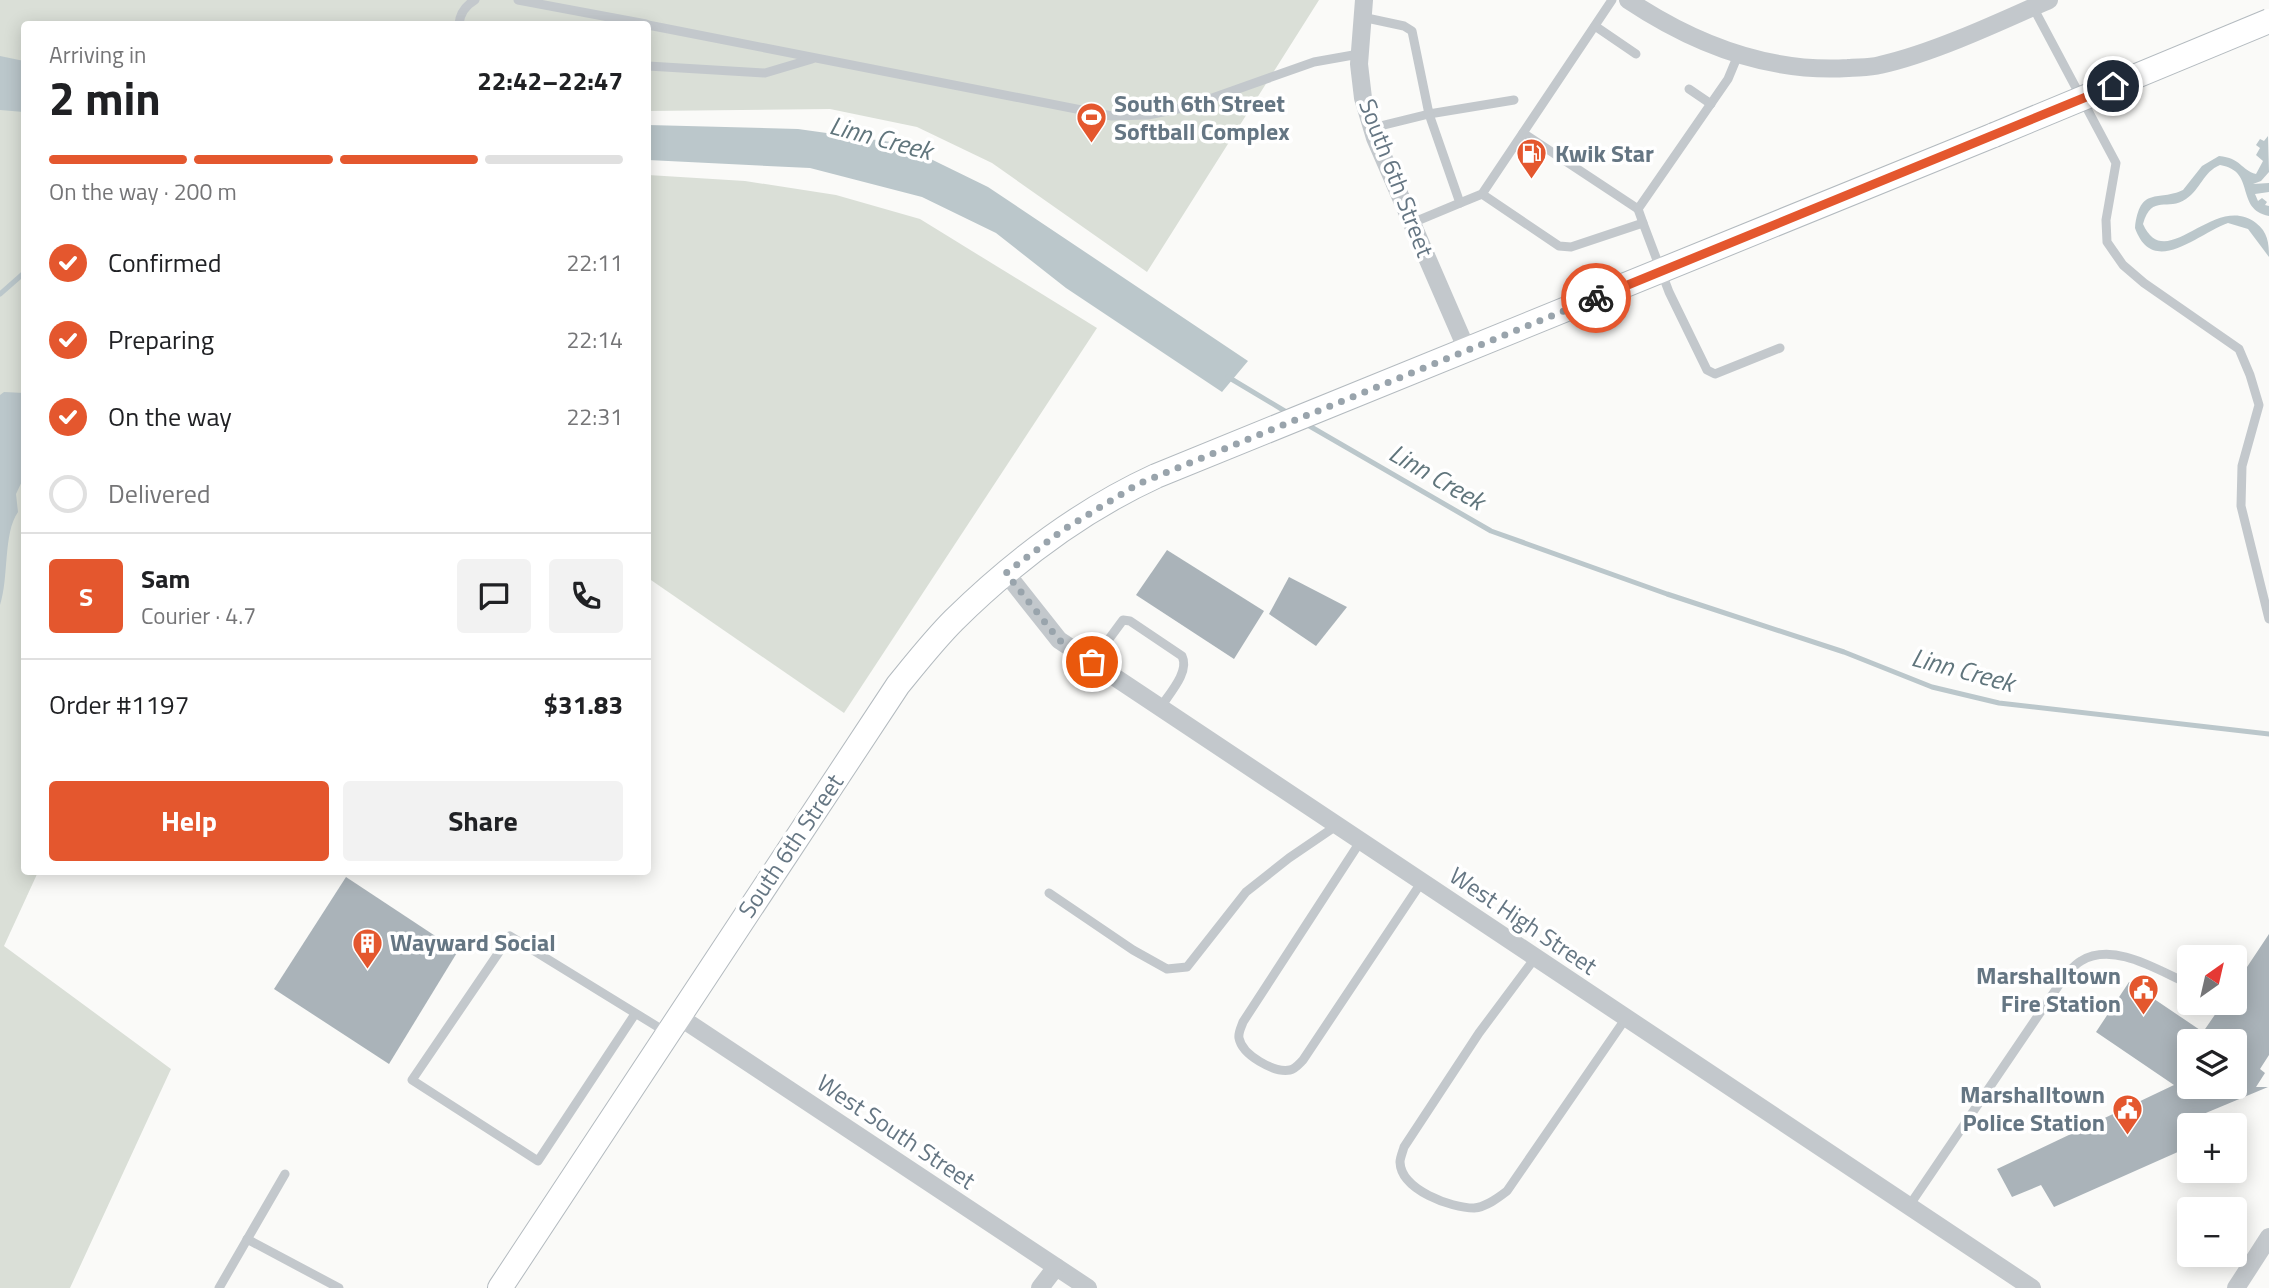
<!DOCTYPE html>
<html lang="en">
<head>
<meta charset="utf-8">
<style>
	:root { --surface:#fff; --page:#f2f2f2; --text:#202124; --muted:#757577; --line:#e0e0e0; --accent:#e4572e }
	body { margin:0; font-family:"Titillium Web",sans-serif; background:var(--page); color:var(--text); height:100vh; display:flex; flex-direction:column; font-size:26px; white-space:nowrap }
	* { box-sizing:border-box; margin:0 }
	p { font-size:23px; color:var(--muted) }
	.icon { flex:none; width:38px; height:38px; fill:none; stroke:currentColor; stroke-width:2; stroke-linecap:round; stroke-linejoin:round }
	.map { position:relative; flex:1; overflow:hidden }
	.panel { position:absolute; left:21px; top:21px; width:630px; height:854px; display:flex; flex-direction:column; background:var(--surface); border-radius:7px; box-shadow:0 4px 18px #0003 }
	.panel>* { flex:none }
	.needle { width:46px; rotate:34deg }
	.buttons { position:absolute; left:2177px; top:945px; display:grid; gap:14px }
	.buttons a { display:grid; place-items:center; width:70px; height:70px; border-radius:7px; background:var(--surface); box-shadow:0 4px 18px #0003; font-size:35px }
	.pin { position:absolute; display:grid; place-items:center; width:60px; height:60px; color:#fff; margin:-30px; border:4px solid #fff; border-radius:50%; box-shadow:0 2px 7px #0007 }
	.courier { position:absolute; display:grid; place-items:center; width:70px; height:70px; margin:-35px; border:5px solid #e4572e; border-radius:50%; background:#fff; color:#222; box-shadow:0 2px 9px #0007 }
	.summary em { font-style:normal; font-weight:700 }
	.summary div { display:flex; flex-direction:column-reverse }
	.summary { display:flex; align-items:center; justify-content:space-between; height:119px; padding:0 28px }
	h1 { font-size:46px; font-weight:700; line-height:52px }
	.bar { display:grid; grid-template-columns:repeat(4,1fr); gap:10px 7px; align-content:center; height:84px; padding:0 28px }
	.bar i { height:9px; border-radius:5px; background:var(--line) }
	.bar .active { background:var(--accent) }
	.bar p { grid-column:span 4 }
	.line { display:flex; align-items:center; gap:18px; padding:0 28px; border-top:2px solid var(--line) }
	.line div { flex:1 }
	.round { display:grid; place-items:center; flex:none; width:74px; height:74px; border-radius:7px; background:var(--page) }
	ol { padding:0 28px; list-style:none }
	li { display:flex; align-items:center; gap:21px; height:77px }
	li p { margin-inline-start:auto }
	li .icon { padding:7px; border-radius:50%; background:var(--accent); color:#fff; stroke-width:4 }
	li:last-child { color:var(--muted) }
	li i { width:38px; height:38px; border:4px solid var(--line); border-radius:50% }
	.primary-button { display:flex; gap:14px; margin-top:auto; padding:14px 28px }
	.primary-button a { flex:1; height:80px; border-radius:7px; background:var(--accent); color:#fff; font-size:28px; font-weight:700; line-height:80px; text-align:center }
	.primary-button a+a { background:var(--page); color:var(--text) }
	.map>svg:first-child { display:block }
	.green { fill:#dadfd7 }
	.water { fill:#bbc7cb }
	.lines { fill:none; stroke-linecap:round; stroke-linejoin:round }
	.stream { stroke:#bbc7cb; stroke-width:5 }
	.building { fill:#aab3b9; fill-rule:evenodd }
	.secondary-casing { stroke:#b3babf; stroke-width:26 }
	.service { stroke:#c3c8cc; stroke-width:9 }
	.minor { stroke:#c3c8cc; stroke-width:18 }
	.secondary { stroke:#fff; stroke-width:24 }
	.secondary-bridge-casing { stroke:#b3babf; stroke-width:26; stroke-linecap:butt }
	.secondary-bridge { stroke:#fff; stroke-width:24 }
	.done { stroke:#99a4ac; stroke-width:7; stroke-dasharray:0 12.6 }
	.route { stroke:#e4572e; stroke-width:9 }
	.labels { text-anchor:middle; stroke-width:7; stroke-linejoin:round; paint-order:stroke }
	.poi-label { font-size:24px; font-weight:bold; fill:#657683; stroke:#fff; text-anchor:start }
	.street-label { font-size:24px; fill:#657683; stroke:#fff }
	.water-label { font-size:26px; font-style:italic; fill:#60757c; stroke:#fff }
</style>
</head>
<body>
<div class="map">
<svg width="2269" height="1288" viewBox="0 0 2269 1288">
	<rect width="100%" height="100%" fill="#fafaf8"/>
	<g class="green">
		<polygon points="0,0 1319,0 1147,272 992,163 917,127 830,109 648,111 648,24 24,24 24,872 38,872 4,946 171,1069 70,1288 0,1288"/>
		<polygon points="648,175 745,181 836,195 920,219 1097,328 844,713 648,578"/>
	</g>
	<g class="water">
		<polygon points="0,56 24,61 24,112 0,110"/>
		<polygon points="648,125 798,129 898,143 988,187 1248,361 1222,392 1066,288 996,233 922,197 810,168 648,160"/>
		<path d="M2268,136L2269,172L2261,181L2253,184L2269,183V192L2255,194L2258,201L2262,198L2267,202L2265,205L2269,206V216C2234,209 2257,171 2220,165C2203,172 2201,189 2186,199C2168,212 2152,193 2143,224C2166,276 2214,191 2256,223C2268,232 2269,244 2269,257L2248,229L2228,223C2197,234 2153,278 2135,228C2140,185 2158,202 2183,190L2202,166L2219,156C2241,158 2241,170 2256,174L2263,161L2256,155L2260,148L2256,145L2260,139L2264,141Z"/>
		<path d="M4,392L24,393V477L16,494L18,512C3,533 9,578 0,605V395Z"/>
	</g>
	<g class="lines">
		<g class="stream">
			<polyline points="0,294 24,273"/>
			<polyline points="1228,377 1288,413"/>
			<polyline points="1306,424 1491,531 1667,594 1844,652 1932,687 1999,703 2269,734"/>
		</g>
	</g>
	<g class="building">
		<polygon points="1167,550 1264,611 1234,659 1136,595"/>
		<polygon points="1289,577 1347,607 1316,646 1269,614"/>
		<polygon points="346,877 458,951 389,1064 274,989"/>
		<path d="M2269,934V1055L2260,1069L2265,1073L2256,1087H2268L2201,1115L2206,1125H2189V1147L2054,1207L2041,1185L2012,1197L1997,1169L2174,1085L2096,1032L2129,982L2203,1032L2223,1003H2235V985ZM2189,1041H2235V1087H2189Z"/>
	</g>
	<g class="lines">
		<defs>
			<path id="secondary" d="M500,1288L898,685C916,663 934,640 954,620C1013,562 1082,510 1156,476L1994,135"/>
		</defs>
		<use href="#secondary" class="secondary-casing"/>
		<g class="service">
			<polyline points="518,0 646,24"/>
			<polyline points="2033,7 2116,163 2106,220 2107,242 2123,265 2144,283 2239,349 2250,375 2259,405 2242,466 2241,506 2269,619"/>
			<polyline points="1362,17 1404,26 1412,31 1429,114 1514,100"/>
			<path d="M459,24C460,13 465,6 475,0"/>
			<polyline points="648,25 1112,116 1148,115 1187,107 1314,62 1359,54"/>
			<polyline points="1595,26 1636,54"/>
			<polyline points="648,66 765,73 812,59"/>
			<polyline points="1689,89 1711,104"/>
			<polyline points="1372,128 1429,114 1460,203 1412,223"/>
			<polyline points="1523,133 1638,209"/>
			<polyline points="1482,194 1559,246 1571,247 1643,223 1669,292 1707,370 1715,374 1780,348"/>
			<polyline points="1460,203 1482,194 1612,0"/>
			<polyline points="1643,223 1638,209 1728,79 1738,55"/>
			<path d="M1092,662L1123,620L1130,621L1182,656C1190,672 1169,694 1160,708"/>
			<path d="M1360,842L1243,1022C1241,1028 1238,1033 1239,1038C1242,1055 1274,1073 1290,1070C1295,1069 1299,1064 1303,1060L1421,883"/>
			<polyline points="1049,893 1133,950 1167,969 1187,967 1246,892 1289,858 1336,826"/>
			<path d="M1535,958L1479,1033L1404,1147C1403,1151 1400,1158 1400,1162C1401,1190 1451,1208 1474,1208C1486,1207 1498,1198 1507,1191L1626,1018"/>
			<polyline points="635,1014 538,1161 412,1080 510,936 666,1032"/>
			<path d="M1909,1206L2065,976C2070,971 2075,964 2081,961C2114,941 2159,971 2189,984"/>
			<polyline points="247,1239 339,1288"/>
			<polyline points="219,1288 285,1174"/>
		</g>
		<g class="minor">
			<polyline points="1364,0 1359,64 1363,98 1375,138 1467,350"/>
			<path d="M1628,0C1694,44 1767,73 1848,68C1858,67 1870,68 1880,65C1931,54 2000,22 2049,0"/>
			<polyline points="1006,573 1059,640 2032,1288"/>
			<polyline points="678,1016 1088,1288"/>
			<polyline points="1040,1288 1056,1267"/>
			<polyline points="2236,1288 2269,1237"/>
		</g>
		<use href="#secondary" class="secondary"/>
		<defs>
			<polyline id="secondary-bridge" points="1994,135 2269,21"/>
		</defs>
		<use href="#secondary-bridge" class="secondary-bridge-casing"/>
		<use href="#secondary-bridge" class="secondary-bridge"/>
	</g>
	<g class="lines">
		<polyline class="done" points="1092,662 1059,640 1006,573 1063,530 1138,484 1596,298"/>
		<polyline class="route" points="1596,298 2113,86"/>
	</g>
	<defs>
		<symbol id="stadium-pin" viewBox="-11 -11 22 30"><path d="M0 17L-7.5 6A9.5 9.5 0 1 1 7.5 6Z" fill="#e4572e" stroke="#fff"/><path d="M0-5a6.5 5 0 1 0 0 10a6.5 5 0 1 0 0-10ZM-3.5-1.8h7v3.6h-7Z" fill="#fff"/></symbol>
		<symbol id="fuel-pin" viewBox="-11 -11 22 30"><path d="M0 17L-7.5 6A9.5 9.5 0 1 1 7.5 6Z" fill="#e4572e" stroke="#fff"/><path d="M-5.5-6h7V0h2V4h1.3V-2.5L3-4.5l.8-.8L6-3V5H2.5V1h-1V6h-7ZM-4.2-4.7v3.2H.2V-4.7Z" fill="#fff"/></symbol>
		<symbol id="building-pin" viewBox="-11 -11 22 30"><path d="M0 17L-7.5 6A9.5 9.5 0 1 1 7.5 6Z" fill="#e4572e" stroke="#fff"/><path d="M-4-6H4V6H1V3H-1V6H-4ZM-2.5-4.3h1.7v1.8h-1.7ZM.8-4.3h1.7v1.8H.8ZM-2.5-1h1.7V.8h-1.7ZM.8-1h1.7V.8H.8Z" fill="#fff"/></symbol>
		<symbol id="civic-pin" viewBox="-11 -11 22 30"><path d="M0 17L-7.5 6A9.5 9.5 0 1 1 7.5 6Z" fill="#e4572e" stroke="#fff"/><path d="M-.6-6.5H3V-4.5H.6V-3L4-1V1h2V6H-6V1h2V-1L-.6-3ZM-1.2 2.5V6h2.4V2.5Z" fill="#fff"/></symbol>
	</defs>
	<g fill-rule="evenodd">
		<use href="#stadium-pin" x="1074" y="100" width="35" height="47"/>
		<use href="#fuel-pin" x="1514" y="136" width="35" height="47"/>
		<use href="#building-pin" x="350" y="926" width="35" height="47"/>
		<use href="#civic-pin" x="2126" y="972" width="35" height="47"/>
		<use href="#civic-pin" x="2110" y="1092" width="35" height="47"/>
	</g>
	<g class="labels">
		<g class="poi-label">
			<text x="1114" y="112">South 6th Street<tspan x="1114" dy="28">Softball Complex</tspan></text>
			<text x="1555" y="162">Kwik Star</text>
			<text x="390" y="951">Wayward Social</text>
			<text x="2121" y="984" text-anchor="end">Marshalltown<tspan x="2121" dy="28">Fire Station</tspan></text>
			<text x="2105" y="1103" text-anchor="end">Marshalltown<tspan x="2105" dy="28">Police Station</tspan></text>
		</g>
		<g class="street-label">
			<text transform="translate(1396 178) rotate(69)" y="8">South 6th Street</text>
			<text transform="translate(791 846) rotate(-56)" y="8">South 6th Street</text>
			<text transform="translate(1523 921) rotate(34)" y="8">West High Street</text>
			<text transform="translate(896 1132) rotate(34)" y="8">West South Street</text>
		</g>
		<g class="water-label">
			<text transform="translate(881 138) rotate(15)" y="9">Linn Creek</text>
			<text transform="translate(1437 477) rotate(30)" y="9">Linn Creek</text>
			<text transform="translate(1963 670) rotate(15)" y="9">Linn Creek</text>
		</g>
	</g>
</svg>
<div class="buttons">
<a><svg class="needle" viewBox="-14 -14 28 28"><path d="M0-13l5 13h-10z" fill="#e53935"/><path d="M0 13l5-13h-10z" fill="#757577"/></svg></a>
<a><svg class="icon" aria-label="layers" viewBox="0 0 24 24"><path d="M12 4l9 5-9 5-9-5zM3 14l9 5 9-5"/></svg></a>
<a>+</a>
<a>−</a>
</div>
<div class="pin" style="left:1092px;top:662px;background:#ea580c"><svg class="icon" aria-label="bag" viewBox="0 0 24 24"><path d="M5 8h14l-1 12H6zM9 8a3 3 0 0 1 6 0"/></svg></div>
<div class="pin" style="left:2113px;top:86px;background:#1f2937"><svg class="icon" aria-label="home" viewBox="0 0 24 24"><path d="M3 11l9-7 9 7M6 9v11h12V9"/></svg></div>
<div class="courier" style="left:1596px;top:298px"><svg class="icon" aria-label="bike" viewBox="0 0 24 24"><circle cx="6" cy="16" r="4"/><circle cx="18" cy="16" r="4"/><path d="M6 16l4-8h5l3 8M10 8l3 8H6M13 5h3"/></svg></div>
<section class="panel">
<div class="summary"><div><h1>2 min</h1><p>Arriving in</p></div><em>22:42–22:47</em></div>
<div class="bar"><i class="active"></i><i class="active"></i><i class="active"></i><i></i><p>On the way · 200 m</p></div>
<ol>
<li><svg class="icon" aria-label="check" viewBox="0 0 24 24"><path d="M5 12l5 5 9-10"/></svg>Confirmed<p>22:11</p></li>
<li><svg class="icon" aria-label="check" viewBox="0 0 24 24"><path d="M5 12l5 5 9-10"/></svg>Preparing<p>22:14</p></li>
<li><svg class="icon" aria-label="check" viewBox="0 0 24 24"><path d="M5 12l5 5 9-10"/></svg>On the way<p>22:31</p></li>
<li><i></i>Delivered</li>
</ol>
<div class="line" style="height:126px"><b class="round" style="background:var(--accent);color:#fff">S</b><div><b>Sam</b><p>Courier · 4.7</p></div><a class="round"><svg class="icon" aria-label="chat" viewBox="0 0 24 24"><path d="M4 5h16v11H9l-5 4z"/></svg></a><a class="round"><svg class="icon" aria-label="phone" viewBox="0 0 24 24"><path d="M5 4h4l2 5-3 2q2 4 5 5l2-3 5 2v4C11 20 4 13 5 4z"/></svg></a></div>
<div class="line" style="height:91px"><div>Order #1197</div><b>$31.83</b></div>
<div class="primary-button"><a>Help</a><a>Share</a></div>
</section>
</div>
</body>
</html>
